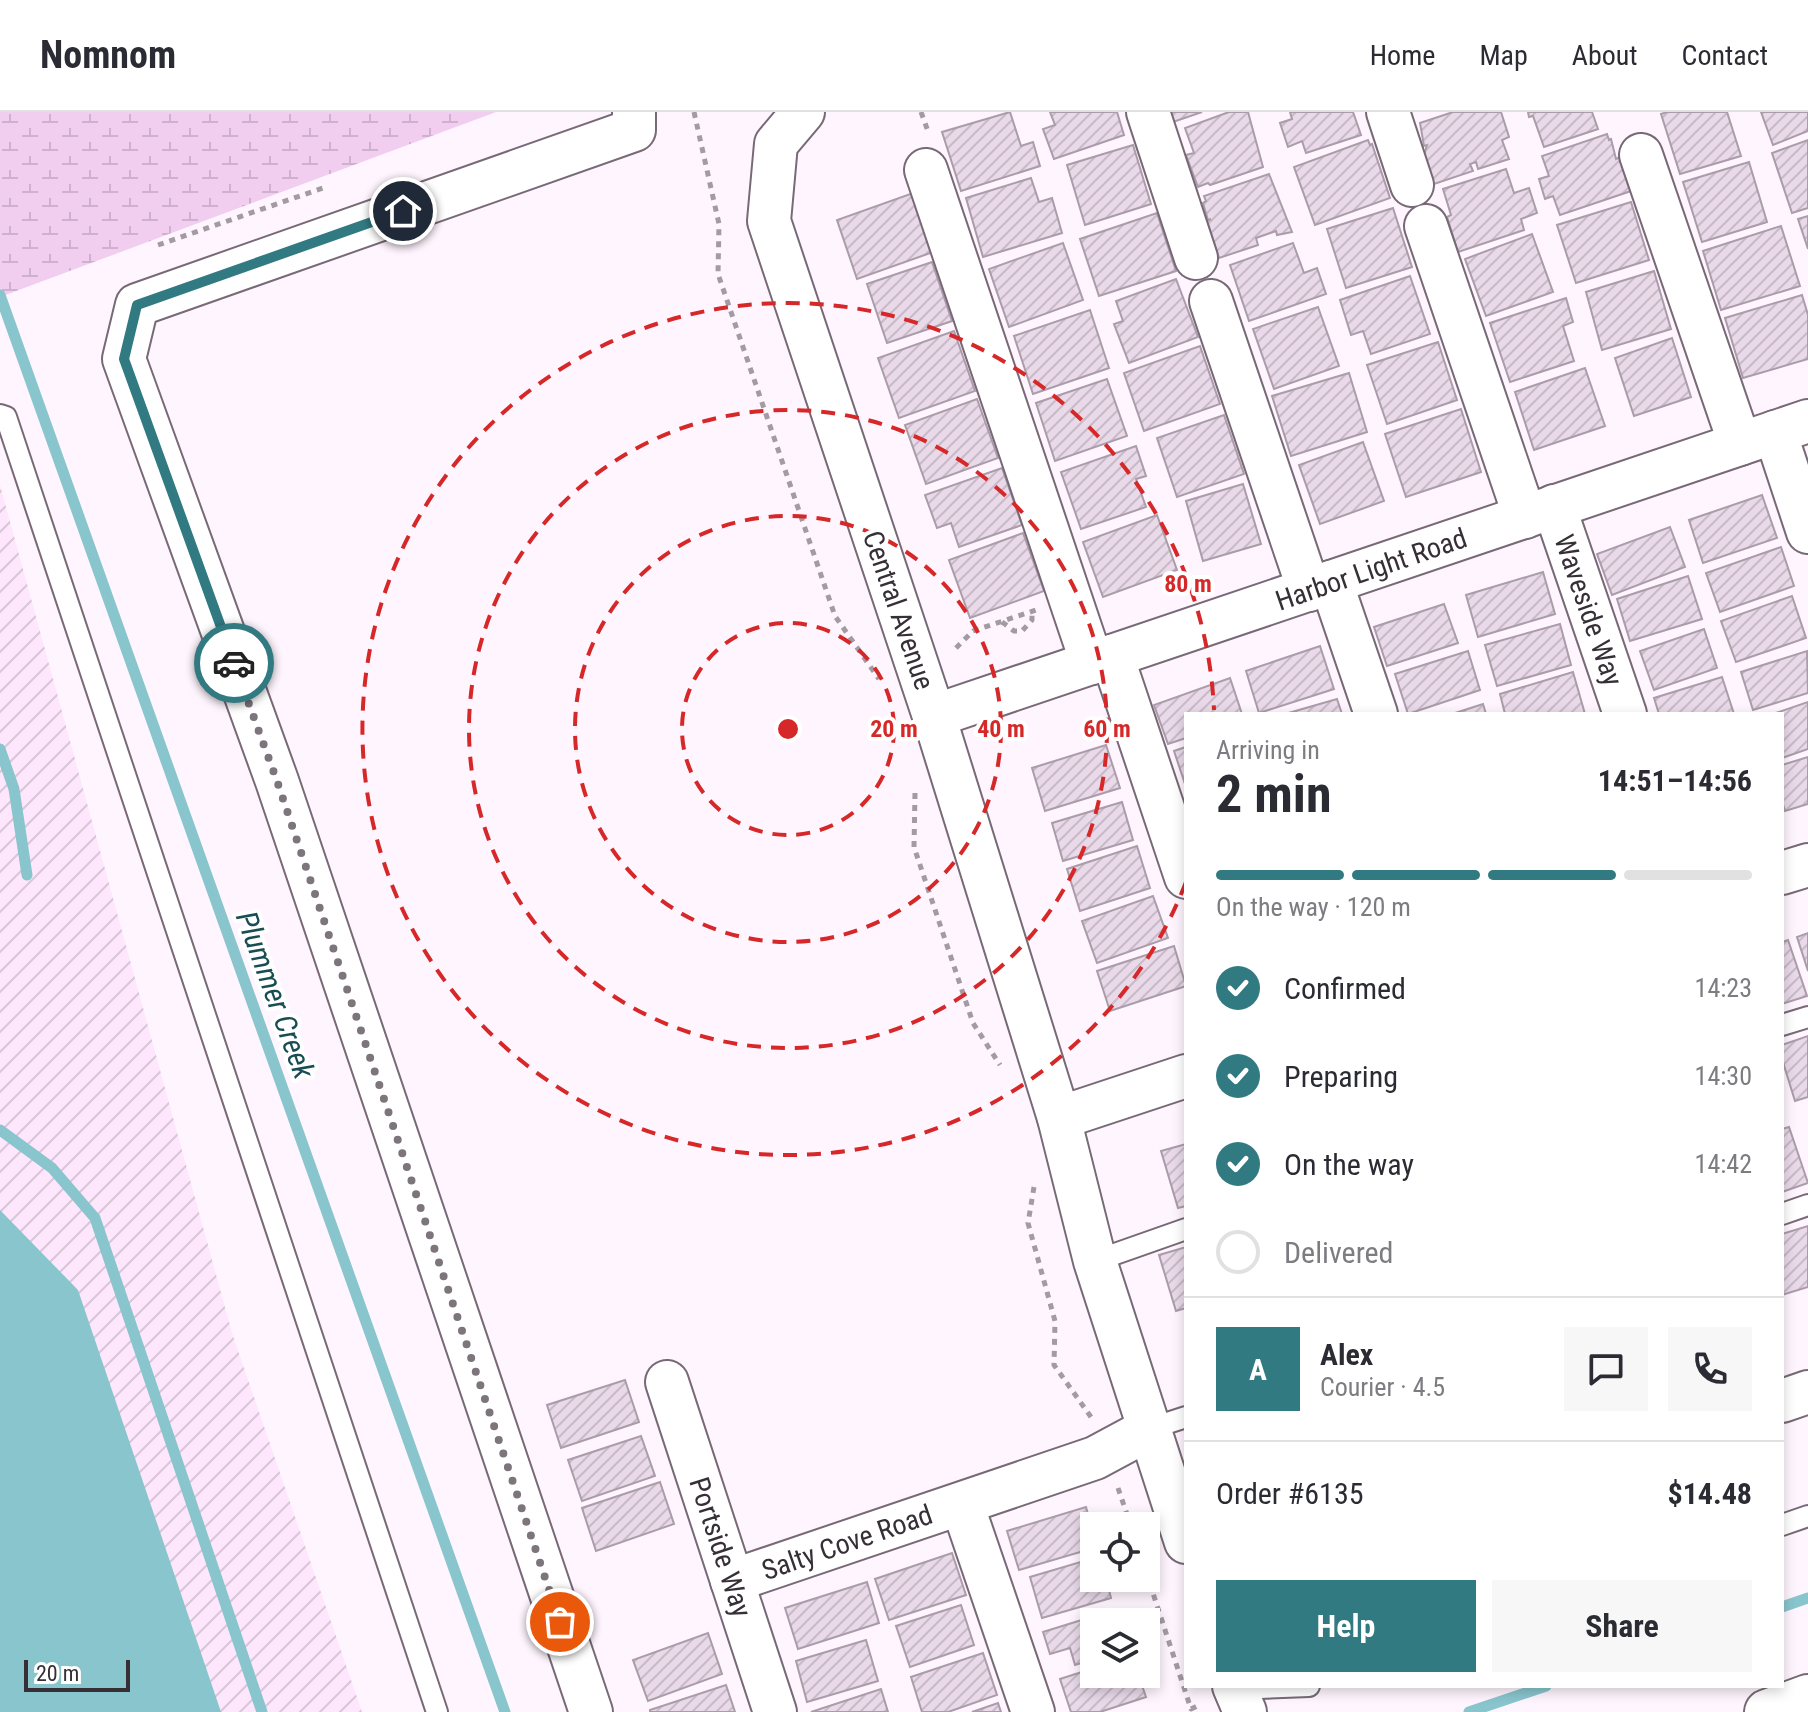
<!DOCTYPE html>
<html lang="en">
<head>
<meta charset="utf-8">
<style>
	:root { --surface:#fff; --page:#f7f7f7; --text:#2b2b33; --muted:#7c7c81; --line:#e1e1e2; --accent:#327a82 }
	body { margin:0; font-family:"Roboto Condensed",sans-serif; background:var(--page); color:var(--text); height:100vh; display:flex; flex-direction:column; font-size:30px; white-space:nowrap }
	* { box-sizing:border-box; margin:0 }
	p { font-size:26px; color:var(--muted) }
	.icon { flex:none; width:44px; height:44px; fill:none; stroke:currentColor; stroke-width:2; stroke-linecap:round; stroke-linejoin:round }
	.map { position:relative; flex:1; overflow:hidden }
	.drawer { position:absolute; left:1184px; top:600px; width:600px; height:976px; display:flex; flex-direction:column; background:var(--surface); border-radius:0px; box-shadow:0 4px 12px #0003 }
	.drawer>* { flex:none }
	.tools { position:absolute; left:1080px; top:1400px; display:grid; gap:16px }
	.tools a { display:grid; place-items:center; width:80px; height:80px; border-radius:0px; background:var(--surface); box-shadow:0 4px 12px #0003; font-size:40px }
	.scale { position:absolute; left:24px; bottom:20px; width:106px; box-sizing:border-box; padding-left:8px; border:4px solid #363036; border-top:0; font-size:22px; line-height:28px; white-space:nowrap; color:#363036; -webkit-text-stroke:6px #fff; paint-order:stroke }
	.pin { position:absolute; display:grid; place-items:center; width:68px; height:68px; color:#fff; margin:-34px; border:4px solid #fff; border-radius:50%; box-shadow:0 2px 8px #0007 }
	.courier { position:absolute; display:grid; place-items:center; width:80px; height:80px; margin:-40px; border:6px solid #327a82; border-radius:50%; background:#fff; color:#222; box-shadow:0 2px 10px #0007 }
	.head em { font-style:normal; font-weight:700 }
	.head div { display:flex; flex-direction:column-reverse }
	.head { display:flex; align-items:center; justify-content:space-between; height:136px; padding:0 32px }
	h1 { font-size:52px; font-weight:700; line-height:60px }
	.bar { display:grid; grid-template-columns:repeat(4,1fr); gap:12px 8px; align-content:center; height:96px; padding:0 32px }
	.bar i { height:10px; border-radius:6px; background:var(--line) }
	.bar .current { background:var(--accent) }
	.bar p { grid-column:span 4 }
	.line { display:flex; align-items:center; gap:20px; padding:0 32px; border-top:2px solid var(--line) }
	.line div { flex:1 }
	.round { display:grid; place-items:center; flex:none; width:84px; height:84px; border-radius:0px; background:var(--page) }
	ol { padding:0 32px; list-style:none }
	li { display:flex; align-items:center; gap:24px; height:88px }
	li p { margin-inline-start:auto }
	li .icon { padding:8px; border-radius:50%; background:var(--accent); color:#fff; stroke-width:4 }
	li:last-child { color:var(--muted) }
	li i { width:44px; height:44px; border:4px solid var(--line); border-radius:50% }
	.cta { display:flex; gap:16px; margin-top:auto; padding:16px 32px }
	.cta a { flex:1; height:92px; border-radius:0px; background:var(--accent); color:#fff; font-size:32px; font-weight:700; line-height:92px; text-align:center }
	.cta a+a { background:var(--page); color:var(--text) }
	header { display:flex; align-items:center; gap:48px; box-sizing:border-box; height:112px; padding:0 40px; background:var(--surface); border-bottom:2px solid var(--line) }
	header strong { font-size:38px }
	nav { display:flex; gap:44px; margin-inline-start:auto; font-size:28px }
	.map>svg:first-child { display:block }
	.industrial { fill:url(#industrial-furrows) }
	.wetland { fill:url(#wetland-marsh) }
	.water { fill:#89c5cd }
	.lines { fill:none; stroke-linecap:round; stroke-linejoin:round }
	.stream { stroke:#89c5cd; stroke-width:11 }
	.building { fill:url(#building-hatch); stroke:#ab9caa; stroke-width:2 }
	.service-casing { stroke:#786977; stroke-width:24 }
	.minor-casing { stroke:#786977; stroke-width:46 }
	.tertiary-casing { stroke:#786977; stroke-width:48 }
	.path { stroke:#a39ba2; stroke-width:5; stroke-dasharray:6 6; stroke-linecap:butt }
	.service { stroke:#fff; stroke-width:20 }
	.minor { stroke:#fff; stroke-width:42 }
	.tertiary { stroke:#fff; stroke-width:44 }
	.done { stroke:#7c757c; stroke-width:8; stroke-dasharray:0 14.4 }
	.route { stroke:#327a82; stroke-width:10 }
	.ring { fill:none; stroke:#d62828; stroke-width:4; stroke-dasharray:14 10 }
	.labels { text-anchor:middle; stroke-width:8; stroke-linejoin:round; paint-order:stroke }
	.street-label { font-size:28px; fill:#363036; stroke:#fff }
	.water-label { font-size:30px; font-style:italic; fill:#174d53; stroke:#fff }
	.centre { fill:#d62828; stroke:#fff; stroke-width:4 }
	.ring-label { font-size:24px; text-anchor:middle; font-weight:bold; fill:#d62828; stroke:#fff; stroke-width:8; stroke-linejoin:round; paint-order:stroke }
</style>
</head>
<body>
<header>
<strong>Nomnom</strong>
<nav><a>Home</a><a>Map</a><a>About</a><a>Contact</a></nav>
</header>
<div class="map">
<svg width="1808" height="1600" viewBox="0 0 1808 1600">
	<defs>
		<pattern id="industrial-furrows" width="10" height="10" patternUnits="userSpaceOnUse" patternTransform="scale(2)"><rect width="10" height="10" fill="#fee7fc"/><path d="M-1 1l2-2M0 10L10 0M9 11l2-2" fill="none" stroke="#dac6d9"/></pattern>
		<pattern id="wetland-marsh" width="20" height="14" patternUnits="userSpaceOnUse" patternTransform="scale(2)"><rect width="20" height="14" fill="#f1cdf0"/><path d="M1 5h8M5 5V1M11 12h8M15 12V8" fill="none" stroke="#cfb0ce"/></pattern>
		<pattern id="building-hatch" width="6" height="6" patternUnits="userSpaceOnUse" patternTransform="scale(2)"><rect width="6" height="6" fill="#e9d9e9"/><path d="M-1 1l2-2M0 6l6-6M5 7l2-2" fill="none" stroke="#c8bbc8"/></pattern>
	</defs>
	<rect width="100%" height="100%" fill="#fff5fe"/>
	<polygon class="industrial" points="0,373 232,1221 362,1600 0,1600"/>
	<polygon class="wetland" points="0,0 496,0 0,185"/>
	<polygon class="water" points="0,1098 78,1178 221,1600 0,1600"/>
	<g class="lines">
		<g class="stream">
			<polyline points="0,183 505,1600"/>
			<polyline points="0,637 14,677 27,763"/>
			<polyline points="0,1018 52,1056 95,1106 262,1600"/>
			<polyline points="1782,1495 1808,1486"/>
			<polyline points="1469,1600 1546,1574"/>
		</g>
	</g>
	<g class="building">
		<polygon points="1010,0 1021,34 1033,30 1040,54 961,79 942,20"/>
		<polygon points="1050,0 1117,0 1124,23 1054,47 1043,17 1055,13"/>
		<polygon points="1170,0 1202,0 1173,10"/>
		<polygon points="1229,0 1248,0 1263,55 1210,73 1208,71 1198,75 1186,43 1194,41 1185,16"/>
		<polygon points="1290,0 1353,0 1361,23 1306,41 1302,29 1288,35 1280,11 1292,7"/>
		<polygon points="1453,0 1501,0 1509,25 1502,28 1509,47 1478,57 1476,50 1470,52 1473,59 1434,72 1424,43 1427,33 1424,34 1420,11"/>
		<polygon points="1528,0 1592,0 1598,17 1544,35 1533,4 1529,5"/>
		<polygon points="1667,0 1727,0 1741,44 1680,62 1661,2"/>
		<polygon points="1761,0 1808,0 1808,19 1773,33"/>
		<polygon points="1607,22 1609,28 1611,27 1616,47 1620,45 1631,79 1560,103 1553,84 1545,87 1539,67 1549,64 1542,44"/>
		<polygon points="1368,28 1370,33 1372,32 1390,86 1315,113 1294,55"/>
		<polygon points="1808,28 1808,96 1792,101 1772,41"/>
		<polygon points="1133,33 1151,92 1085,113 1067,53"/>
		<polygon points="1749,50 1767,110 1702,130 1683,70"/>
		<polygon points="1506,57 1514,81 1529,76 1537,101 1521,107 1524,118 1458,140 1447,105 1451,103 1443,77"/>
		<polygon points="1269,62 1292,120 1277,123 1276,119 1256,126 1258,133 1219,146 1207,109 1211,107 1208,108 1203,91 1206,89 1204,84"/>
		<polygon points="1031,66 1039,90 1052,86 1062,121 983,145 966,86"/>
		<polygon points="916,80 936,139 857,167 837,108"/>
		<polygon points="1631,90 1649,148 1576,171 1557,113"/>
		<polygon points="1393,96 1412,155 1346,176 1327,117"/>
		<polygon points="1157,101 1176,159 1099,184 1080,127"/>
		<polygon points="1808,104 1808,137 1798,107"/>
		<polygon points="1781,114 1800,174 1721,198 1703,139"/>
		<polygon points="1532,122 1553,180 1486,204 1465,147"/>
		<polygon points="1063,131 1083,188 1009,215 989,157"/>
		<polygon points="1293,131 1304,161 1317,156 1326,182 1249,209 1230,153"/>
		<polygon points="932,150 952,209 887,231 867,172"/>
		<polygon points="1654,159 1671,217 1602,238 1586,180"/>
		<polygon points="1410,164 1430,222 1371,242 1363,219 1351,223 1340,188"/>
		<polygon points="1176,167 1198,225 1129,251 1114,212 1123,209 1116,189"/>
		<polygon points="1802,183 1808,203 1808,247 1743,266 1725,206"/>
		<polygon points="1566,186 1573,210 1563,214 1574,249 1510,270 1490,211"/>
		<polygon points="1318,195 1339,254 1274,277 1253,217"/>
		<polygon points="1090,198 1109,256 1033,282 1014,224"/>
		<polygon points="954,219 975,279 899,306 878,246"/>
		<polygon points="1672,226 1691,285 1634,304 1615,246"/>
		<polygon points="1438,230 1457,288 1387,312 1367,253"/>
		<polygon points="1200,234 1220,292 1144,319 1124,261"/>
		<polygon points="1585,256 1605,314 1534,338 1515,280"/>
		<polygon points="1349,261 1367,320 1291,344 1272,284"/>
		<polygon points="1107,267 1127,324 1055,349 1036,291"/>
		<polygon points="977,287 998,346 926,372 905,313"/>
		<polygon points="1461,297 1481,360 1406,385 1385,322"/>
		<polygon points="1224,303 1244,362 1177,385 1157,326"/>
		<polygon points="1363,330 1384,389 1320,412 1299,353"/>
		<polygon points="1136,334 1146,364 1136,367 1146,395 1081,417 1061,360"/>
		<polygon points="1002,356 1022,413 959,435 951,411 937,416 925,383"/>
		<polygon points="1243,372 1261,432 1203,449 1186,389"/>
		<polygon points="1762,383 1777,426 1703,451 1689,408"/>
		<polygon points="1157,403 1177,458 1103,485 1083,430"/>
		<polygon points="1670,415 1685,455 1612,483 1597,442"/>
		<polygon points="1023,421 1044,479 970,506 949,448"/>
		<polygon points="1781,435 1794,474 1720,500 1706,461"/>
		<polygon points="1543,460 1555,502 1478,525 1466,483"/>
		<polygon points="1688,464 1702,507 1630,529 1617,487"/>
		<polygon points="1792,484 1806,526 1736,550 1721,509"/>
		<polygon points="1444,492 1458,531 1387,554 1374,515"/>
		<polygon points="1560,512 1571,553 1497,574 1485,533"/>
		<polygon points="1704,517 1717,556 1654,578 1640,539"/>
		<polygon points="1320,534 1334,577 1259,601 1246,559"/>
		<polygon points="1468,539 1480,578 1408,602 1395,562"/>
		<polygon points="1807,539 1808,581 1753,598 1741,560"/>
		<polygon points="1573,560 1585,602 1505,602 1500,582"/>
		<polygon points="1722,565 1734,602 1659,602 1654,586"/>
		<polygon points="1230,566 1242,602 1186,602 1186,626 1168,632 1154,593"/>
		<polygon points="1337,587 1342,602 1285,602"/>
		<polygon points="1808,590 1808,637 1782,646 1782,602 1773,602"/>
		<polygon points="1483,592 1486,602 1452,602"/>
		<polygon points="1106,633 1120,676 1045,699 1032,656"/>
		<polygon points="1186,635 1186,675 1174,639"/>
		<polygon points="1808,645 1808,692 1785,699 1782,689 1782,653"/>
		<polygon points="1122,690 1133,728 1063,749 1052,711"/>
		<polygon points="1137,734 1150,776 1080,799 1067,757"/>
		<polygon points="1153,784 1168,826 1097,851 1082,809"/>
		<polygon points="1808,821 1808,859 1797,825"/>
		<polygon points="1788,828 1807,884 1782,892 1782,830"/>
		<polygon points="1174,834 1186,874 1110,899 1097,859"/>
		<polygon points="1808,924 1808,985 1795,989 1782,947 1782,933"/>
		<polygon points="1789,1015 1808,1071 1782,1080 1782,1017"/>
		<polygon points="1186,1032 1186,1094 1178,1096 1161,1039"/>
		<polygon points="1808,1114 1808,1175 1782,1183 1782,1122"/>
		<polygon points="1186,1135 1186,1196 1176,1199 1159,1143"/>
		<polygon points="625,1268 639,1310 561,1336 547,1293"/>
		<polygon points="641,1324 655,1364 582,1389 568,1348"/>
		<polygon points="660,1370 674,1412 596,1439 582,1396"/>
		<polygon points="1086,1395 1094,1424 1094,1436 1019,1458 1007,1419"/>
		<polygon points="952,1441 966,1483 889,1508 875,1467"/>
		<polygon points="1094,1446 1094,1466 1106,1466 1111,1486 1042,1506 1030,1465"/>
		<polygon points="867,1470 879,1511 798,1537 785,1496"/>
		<polygon points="961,1493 974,1533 910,1555 896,1514"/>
		<polygon points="1114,1498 1118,1510 1094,1510 1094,1547 1075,1553 1070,1536 1050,1542 1043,1520"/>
		<polygon points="708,1521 722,1562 648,1589 633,1548"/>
		<polygon points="866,1528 878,1569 807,1590 796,1549"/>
		<polygon points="983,1541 997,1583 948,1600 922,1600 911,1565"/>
		<polygon points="1094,1556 1094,1562 1138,1562 1146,1585 1100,1600 1071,1600 1060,1567"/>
		<polygon points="726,1573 735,1600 650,1600 650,1598"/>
		<polygon points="881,1577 888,1600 811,1600"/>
		<polygon points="998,1591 1001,1600 972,1600"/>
	</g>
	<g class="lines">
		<defs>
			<g id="service">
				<polyline points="0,303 6,305 437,1600"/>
				<polyline points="1782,913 1808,905"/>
				<polyline points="1782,1102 1808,1093"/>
				<polyline points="1095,1149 1186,1117"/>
				<polyline points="1149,1317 1186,1305"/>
				<polyline points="1782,1413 1808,1404"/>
				<polyline points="1235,1577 1309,1574"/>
			</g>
			<g id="minor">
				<polyline points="803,0 776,32 769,109 934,604 1059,1006 1095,1149 1186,1430"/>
				<polyline points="1148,0 1196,146"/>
				<polyline points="1388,0 1412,73"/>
				<polyline points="1641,43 1740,332"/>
				<polyline points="926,58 1092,551"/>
				<polyline points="1426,114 1525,405"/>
				<polyline points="1211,189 1309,478"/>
				<polyline points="1775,320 1808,420"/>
				<polyline points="1554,394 1625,602"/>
				<polyline points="1331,470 1376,602"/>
				<polyline points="1112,544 1186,765"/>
				<polyline points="934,604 1808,309"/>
				<polyline points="1782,761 1808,753"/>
				<polyline points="1059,1006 1186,964"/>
				<polyline points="667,1270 775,1600"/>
				<polyline points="1782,1289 1808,1280"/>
				<polyline points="962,1392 1033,1600"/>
				<polyline points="732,1469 1095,1346 1149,1317"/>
				<polyline points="1234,1574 1245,1600"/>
				<polyline points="591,1600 277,669 124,247 137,193 634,18 634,0"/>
			</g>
			<polyline id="tertiary" points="1767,1600 1808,1585"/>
		</defs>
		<use href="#service" class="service-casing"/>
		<use href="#minor" class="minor-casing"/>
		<use href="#tertiary" class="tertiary-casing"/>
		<g class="path">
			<polyline points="694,0 719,112 718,162 835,504 879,567"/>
			<polyline points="921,0 929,22"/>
			<polyline points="158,133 323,76"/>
			<polyline points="1002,510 1014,519 1022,519 1032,508 1032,500"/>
			<polyline points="956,536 973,519 1036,498"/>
			<polyline points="915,681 914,735 973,911 1000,953"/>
			<polyline points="1034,1075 1028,1111 1055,1209 1054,1253 1091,1305"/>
			<polyline points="1118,1376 1131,1414"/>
			<polyline points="1146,1460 1191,1597 1201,1592"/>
		</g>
		<use href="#service" class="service"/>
		<use href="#minor" class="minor"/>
		<use href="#tertiary" class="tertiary"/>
	</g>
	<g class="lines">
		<polyline class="done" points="234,551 277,669 560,1510"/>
		<polyline class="route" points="234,551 124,247 137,193 403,99"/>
	</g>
	<g class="ring">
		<circle cx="788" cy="617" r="106"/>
		<circle cx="788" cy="617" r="213"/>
		<circle cx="788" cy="617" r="319"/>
		<path d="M1186 770A426 426 0 1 1 1214 598"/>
	</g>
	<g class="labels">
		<g class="street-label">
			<text transform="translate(1371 457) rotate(-19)" y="10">Harbor Light Road</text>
			<text transform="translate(899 498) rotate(71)" y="10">Central Avenue</text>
			<text transform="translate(1589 498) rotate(71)" y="10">Waveside Way</text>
			<text transform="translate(847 1430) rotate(-19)" y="10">Salty Cove Road</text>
			<text transform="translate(721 1435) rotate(72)" y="10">Portside Way</text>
		</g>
		<g class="water-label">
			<text transform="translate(275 883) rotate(70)" y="10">Plummer Creek</text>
		</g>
	</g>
	<circle cx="788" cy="617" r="12" class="centre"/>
	<g class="ring-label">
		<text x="1188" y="480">80 m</text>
		<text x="894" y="625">20 m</text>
		<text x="1001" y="625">40 m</text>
		<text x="1107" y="625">60 m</text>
	</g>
</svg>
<div class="tools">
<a><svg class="icon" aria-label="locate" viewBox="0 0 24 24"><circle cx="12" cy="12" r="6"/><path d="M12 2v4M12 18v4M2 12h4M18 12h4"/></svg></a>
<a><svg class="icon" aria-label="layers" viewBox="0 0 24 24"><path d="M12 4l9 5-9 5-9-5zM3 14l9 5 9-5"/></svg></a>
</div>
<div class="scale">20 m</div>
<div class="pin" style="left:560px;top:1510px;background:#ea580c"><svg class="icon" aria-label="bag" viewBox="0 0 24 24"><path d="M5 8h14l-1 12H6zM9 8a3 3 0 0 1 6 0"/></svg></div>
<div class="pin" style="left:403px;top:99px;background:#1f2937"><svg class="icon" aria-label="home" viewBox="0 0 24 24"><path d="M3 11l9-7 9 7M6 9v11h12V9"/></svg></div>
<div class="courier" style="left:234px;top:551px"><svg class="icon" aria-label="car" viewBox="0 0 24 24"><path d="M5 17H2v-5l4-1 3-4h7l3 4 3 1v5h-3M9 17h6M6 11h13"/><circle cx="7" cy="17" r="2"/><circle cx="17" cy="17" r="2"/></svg></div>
<section class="drawer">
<div class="head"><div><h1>2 min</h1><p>Arriving in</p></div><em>14:51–14:56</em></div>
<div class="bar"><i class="current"></i><i class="current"></i><i class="current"></i><i></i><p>On the way · 120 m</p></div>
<ol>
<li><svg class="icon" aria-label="check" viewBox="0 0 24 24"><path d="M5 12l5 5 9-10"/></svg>Confirmed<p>14:23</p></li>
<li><svg class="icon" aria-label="check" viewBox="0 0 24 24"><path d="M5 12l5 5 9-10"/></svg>Preparing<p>14:30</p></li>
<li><svg class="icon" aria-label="check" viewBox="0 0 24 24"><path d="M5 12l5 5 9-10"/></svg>On the way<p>14:42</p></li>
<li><i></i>Delivered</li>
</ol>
<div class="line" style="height:144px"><b class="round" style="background:var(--accent);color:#fff">A</b><div><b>Alex</b><p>Courier · 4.5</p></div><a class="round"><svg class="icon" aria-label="chat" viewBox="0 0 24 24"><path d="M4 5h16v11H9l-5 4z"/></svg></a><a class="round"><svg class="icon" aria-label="phone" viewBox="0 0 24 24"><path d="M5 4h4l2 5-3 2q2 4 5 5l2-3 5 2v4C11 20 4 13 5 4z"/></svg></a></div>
<div class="line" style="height:104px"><div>Order #6135</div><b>$14.48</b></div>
<div class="cta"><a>Help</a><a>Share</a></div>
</section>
</div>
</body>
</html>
